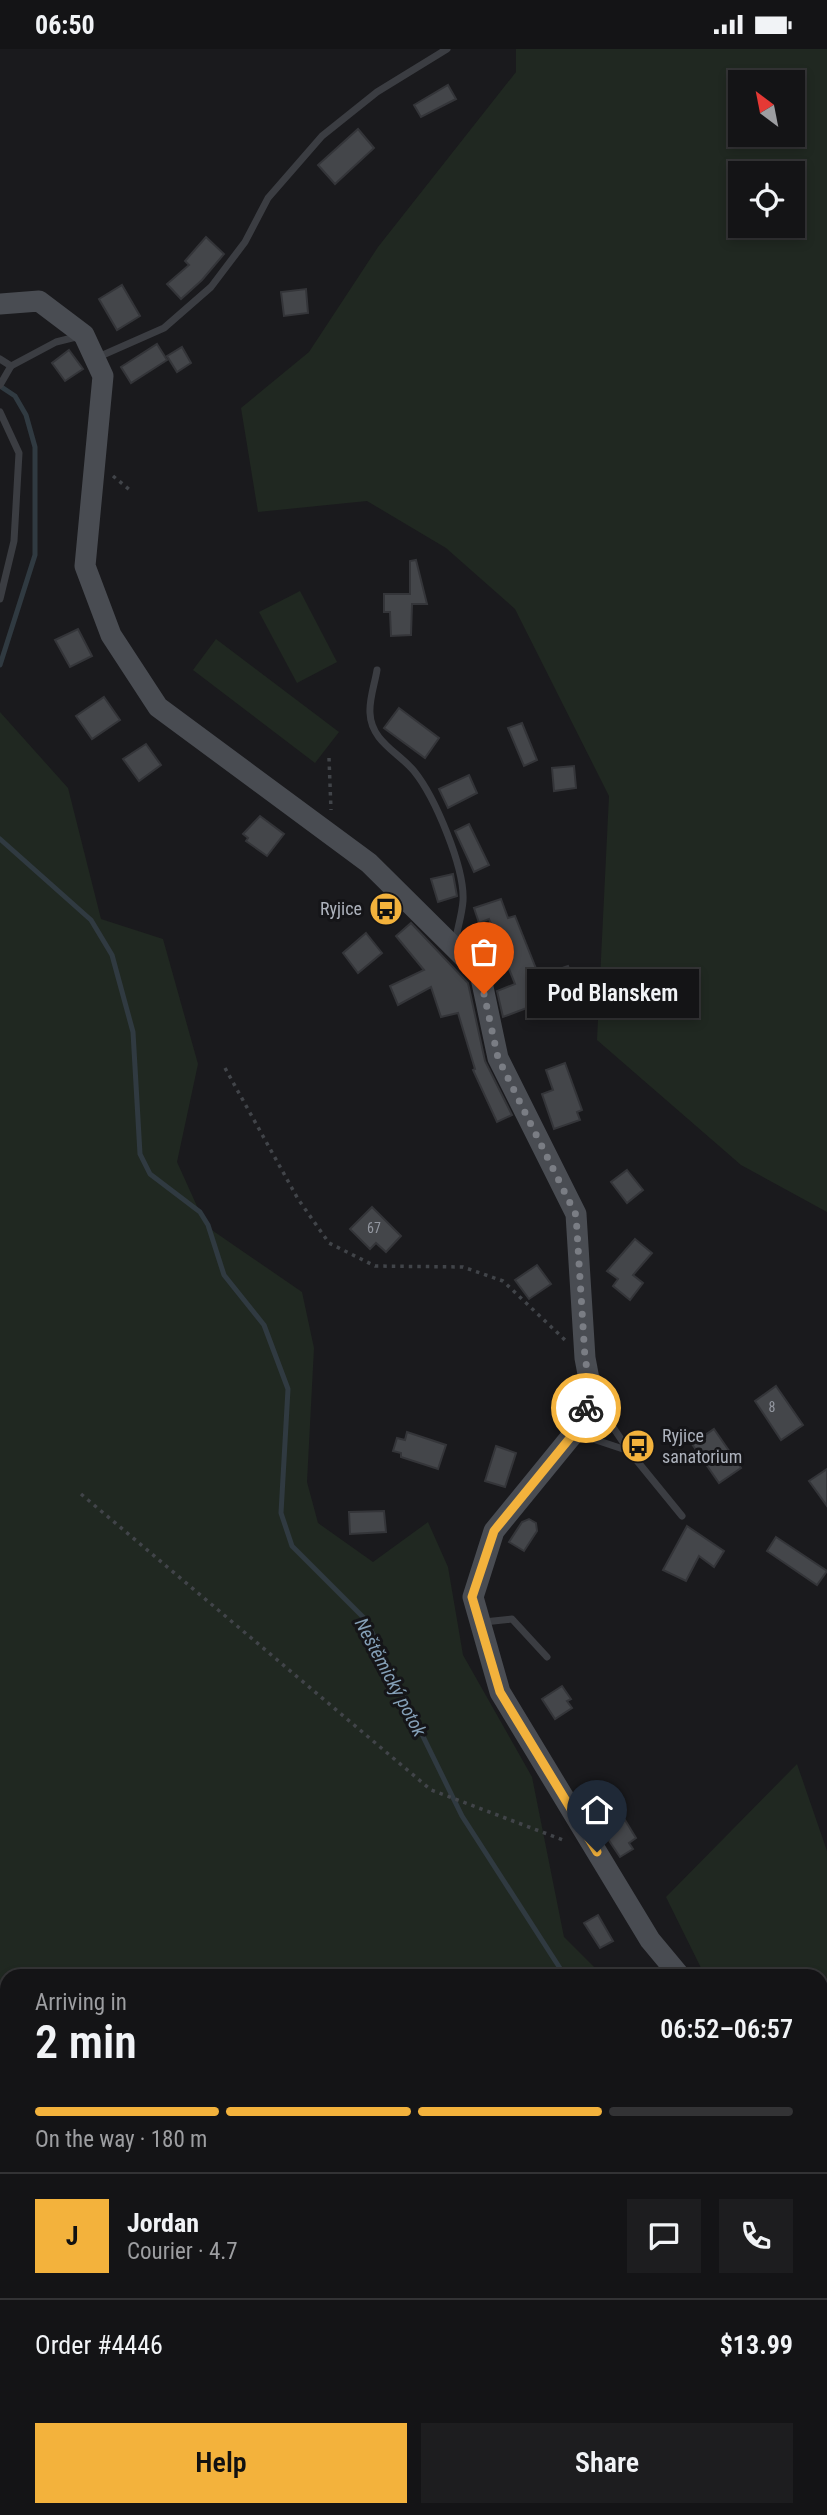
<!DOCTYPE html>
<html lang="en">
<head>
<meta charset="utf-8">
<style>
	:root { --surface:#141416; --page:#1d1d1f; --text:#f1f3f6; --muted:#9d9ea1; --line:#333335; --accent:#f3b23c }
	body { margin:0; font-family:"Roboto Condensed",sans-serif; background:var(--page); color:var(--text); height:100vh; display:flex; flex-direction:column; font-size:26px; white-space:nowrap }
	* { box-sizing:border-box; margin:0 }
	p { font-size:23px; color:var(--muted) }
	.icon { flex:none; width:38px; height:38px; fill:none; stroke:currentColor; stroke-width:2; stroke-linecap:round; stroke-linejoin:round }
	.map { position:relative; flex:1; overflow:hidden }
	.drawer { position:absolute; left:0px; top:1920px; width:828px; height:548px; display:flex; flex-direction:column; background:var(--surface); border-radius:21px 21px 0 0; box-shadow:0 4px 10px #0003,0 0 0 2px var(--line) }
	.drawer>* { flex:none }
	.needle { width:46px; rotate:328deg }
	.controls { position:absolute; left:728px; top:21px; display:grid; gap:14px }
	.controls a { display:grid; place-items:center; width:77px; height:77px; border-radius:0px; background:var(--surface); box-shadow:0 4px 10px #0003,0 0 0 2px var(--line); font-size:35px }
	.pin { position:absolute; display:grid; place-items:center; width:60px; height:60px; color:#fff; margin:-72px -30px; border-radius:50% 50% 50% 0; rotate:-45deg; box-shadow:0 0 7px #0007 }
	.pin .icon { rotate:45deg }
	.courier { position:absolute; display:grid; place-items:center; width:70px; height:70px; margin:-35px; border:5px solid #f3b23c; border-radius:50%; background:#fff; color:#222; box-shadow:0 2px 9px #0007 }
	.bubble { position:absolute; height:49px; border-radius:0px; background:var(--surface); box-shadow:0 4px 10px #0003,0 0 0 2px var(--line); font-size:23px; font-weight:600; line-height:49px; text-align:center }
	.summary em { font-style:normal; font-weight:600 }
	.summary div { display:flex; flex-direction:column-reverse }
	.summary { display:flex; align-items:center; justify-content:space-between; height:119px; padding:0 35px }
	h1 { font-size:46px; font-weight:600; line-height:52px }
	.bar { display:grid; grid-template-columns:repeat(4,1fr); gap:10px 7px; align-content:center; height:84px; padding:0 35px }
	.bar i { height:9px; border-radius:5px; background:var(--line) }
	.bar .active { background:var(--accent) }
	.bar p { grid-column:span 4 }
	.line { display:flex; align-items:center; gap:18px; padding:0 35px; border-top:2px solid var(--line) }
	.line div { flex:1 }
	.round { display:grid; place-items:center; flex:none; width:74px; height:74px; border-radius:0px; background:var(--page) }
	.cta { display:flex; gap:14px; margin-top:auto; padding:14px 35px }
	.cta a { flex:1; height:80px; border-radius:0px; background:var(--accent); color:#111; font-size:28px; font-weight:600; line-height:80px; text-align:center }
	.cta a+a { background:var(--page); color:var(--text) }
	.status { display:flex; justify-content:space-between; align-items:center; height:49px; padding:0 35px; background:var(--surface); direction:ltr }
	.status svg { height:19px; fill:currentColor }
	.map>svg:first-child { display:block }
	.green { fill:#202821; fill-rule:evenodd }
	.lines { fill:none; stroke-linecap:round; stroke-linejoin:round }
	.stream { stroke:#303a41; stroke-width:5 }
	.building { fill:#44464a; stroke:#343539; stroke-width:2 }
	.path { stroke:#414449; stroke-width:3.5; stroke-dasharray:3.5 5; stroke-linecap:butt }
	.lane { stroke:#3b3d42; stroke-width:7 }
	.secondary { stroke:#494c52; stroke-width:21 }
	.done { stroke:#7a7d84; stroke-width:7; stroke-dasharray:0 12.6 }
	.route { stroke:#f3b23c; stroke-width:9 }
	.labels { text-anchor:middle; stroke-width:6; stroke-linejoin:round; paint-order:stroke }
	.number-label { font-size:14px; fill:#9397a0 }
	.poi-label { font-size:18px; fill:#adb2bc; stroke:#151518; text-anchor:end }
	.water-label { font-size:19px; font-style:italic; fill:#85a0b7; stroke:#151518 }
</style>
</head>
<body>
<div class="status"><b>06:50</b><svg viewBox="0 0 49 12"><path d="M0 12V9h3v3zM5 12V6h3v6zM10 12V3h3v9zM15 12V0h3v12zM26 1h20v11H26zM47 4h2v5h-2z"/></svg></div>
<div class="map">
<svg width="827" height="2466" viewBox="0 0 827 2466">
	<rect width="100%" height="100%" fill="#1a1a1d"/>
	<g class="green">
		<path d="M516,0H827V1163L741,1116L597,991L609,747L515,560L446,499L367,452L258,463L241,359L309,303L378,198L516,23ZM793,33V86H740V33ZM793,124V177H740V124Z"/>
		<polygon points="300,542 337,613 297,634 259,563"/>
		<polygon points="216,590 339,683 315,714 193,621"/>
		<polygon points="0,663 68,739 101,870 163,890 198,1015 177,1113 206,1177 302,1243 314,1299 307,1433 318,1474 373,1513 428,1473 448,1518 463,1606 532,1728 564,1888 603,1927 7,1927 7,2460 821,2460 821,2033 827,2037 827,2466 0,2466"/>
		<polygon points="797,1715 827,1802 827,1994 821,1991 821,1927 705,1927 666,1848"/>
	</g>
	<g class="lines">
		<g class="stream">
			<polyline points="0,337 15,347 26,366 35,398 35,506 0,616"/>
			<polyline points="0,790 91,871 112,906 133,983 140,1105 150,1125 200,1163 208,1176 224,1226 264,1276 288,1340 281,1464 292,1497 366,1571 462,1767 565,1927"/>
			<polyline points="821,2141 827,2143"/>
			<polyline points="0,2249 7,2249"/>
		</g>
	</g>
	<g class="building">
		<polygon points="448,36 456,50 421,68 414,56"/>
		<polygon points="358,80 374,99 335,135 318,116"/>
		<polygon points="206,188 224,205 202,231 181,250 167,235 189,216 185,212"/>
		<polygon points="122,236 140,267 117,281 99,250"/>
		<polygon points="306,240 308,264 284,267 281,243"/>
		<polygon points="157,295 167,311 131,334 121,318"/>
		<polygon points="182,298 191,314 177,323 167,307"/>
		<polygon points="69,301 83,320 65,332 52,314"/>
		<polygon points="416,511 427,555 412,555 411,586 391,587 390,563 384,563 384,545 410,545 410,512"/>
		<polygon points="78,580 92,607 70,618 55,591"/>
		<polygon points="104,648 120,671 92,690 76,667"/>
		<polygon points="399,659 439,689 425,709 384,679"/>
		<polygon points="522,674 537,711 524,717 508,679"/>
		<polygon points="146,695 161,716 139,732 123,710"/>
		<polygon points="574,717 576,739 554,742 552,719"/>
		<polygon points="469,726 477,744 448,759 439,740"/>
		<polygon points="260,767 284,785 267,807 246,792 248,789 243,785"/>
		<polygon points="469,775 489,816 474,823 455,782"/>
		<polygon points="453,825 457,847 438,853 431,830"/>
		<polygon points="501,850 508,869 515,867 539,927 568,917 577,940 503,968 497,942 515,935 489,870 479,874 474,859"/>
		<polygon points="411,874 468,934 485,1012 512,1066 497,1073 473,1021 475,1020 458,964 441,968 431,938 398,956 390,937 424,921 396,887"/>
		<polygon points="366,884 382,904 358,924 343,904"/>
		<polygon points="565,1014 582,1061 577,1063 580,1071 554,1080 542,1045 553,1041 546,1021"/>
		<polygon points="627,1121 643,1141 627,1154 611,1133"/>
		<polygon points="372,1158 401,1187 386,1203 376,1194 370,1200 350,1180"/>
		<polygon points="635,1190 652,1204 633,1226 643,1234 630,1251 613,1237 618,1230 607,1222"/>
		<polygon points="537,1216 551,1235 529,1250 515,1231"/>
		<polygon points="776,1337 803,1376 781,1391 755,1352"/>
		<polygon points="714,1380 741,1419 719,1434 692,1395"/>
		<polygon points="407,1383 446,1396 438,1420 401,1408 401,1404 393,1402 397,1389 405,1391"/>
		<polygon points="496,1397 516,1404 505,1438 485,1432"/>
		<polygon points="827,1420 827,1457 809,1432"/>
		<polygon points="384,1462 386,1483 350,1485 349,1463"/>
		<polygon points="529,1470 536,1474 537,1482 524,1502 509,1493 522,1473"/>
		<polygon points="687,1477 724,1502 714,1518 699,1507 686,1532 663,1521"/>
		<polygon points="776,1488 827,1522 817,1536 767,1502"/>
		<polygon points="562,1637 571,1650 567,1652 572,1659 555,1670 542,1650"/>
		<polygon points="625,1771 636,1789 629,1794 633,1800 620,1808 604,1784"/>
		<polygon points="598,1866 613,1892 600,1899 584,1874"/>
	</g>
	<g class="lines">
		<g class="path">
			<polyline points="113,427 131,442"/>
			<polyline points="329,709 331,761"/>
			<polyline points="225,1019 298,1150 329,1194 375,1217 463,1218 503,1232 565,1291"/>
			<polyline points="81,1445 431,1741 566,1792"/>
			<polyline points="0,2440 7,2445"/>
			<polyline points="27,2460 35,2466"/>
		</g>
		<g class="lane">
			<polyline points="96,309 164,279 211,238 245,193 268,149 322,87 377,43 447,0"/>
			<polyline points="0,310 11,317"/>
			<polyline points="0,336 11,317 56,293 80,287"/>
			<polyline points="0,363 19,404 14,492 0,550"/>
			<path d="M377,621C375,634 369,650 370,664C371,692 398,703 414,722C435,748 465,819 463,852C462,866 457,881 455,894"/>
			<polyline points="594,1350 629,1402 682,1467"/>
			<polyline points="578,1385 629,1402"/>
			<polyline points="484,1573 512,1570 547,1608"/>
		</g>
		<g class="secondary">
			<polyline points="0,255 39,252 84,286 103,327 85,517 111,586 158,658 369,814 480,924 498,1009 576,1165 585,1309 592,1346 574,1384 494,1482 473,1548 500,1643 650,1891 680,1927"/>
			<polyline points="821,2014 827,2017"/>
		</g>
	</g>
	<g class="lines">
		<polyline class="done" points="484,945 498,1009 576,1166 585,1309 592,1346 586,1359"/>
		<polyline class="route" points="586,1359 574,1384 494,1482 472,1548 500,1643 597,1803"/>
	</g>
	<defs>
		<symbol id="bus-disc" viewBox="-11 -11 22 22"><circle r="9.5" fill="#f3b23c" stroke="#151518"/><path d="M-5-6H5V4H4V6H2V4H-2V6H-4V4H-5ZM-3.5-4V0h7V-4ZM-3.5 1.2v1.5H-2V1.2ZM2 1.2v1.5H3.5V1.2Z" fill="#111"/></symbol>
	</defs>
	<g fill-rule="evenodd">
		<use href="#bus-disc" x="367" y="841" width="38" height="38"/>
		<use href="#bus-disc" x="619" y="1378" width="38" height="38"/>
	</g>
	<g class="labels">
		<g class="number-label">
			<text x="374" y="1184">67</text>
			<text x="772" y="1363">8</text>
		</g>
		<g class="poi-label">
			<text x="362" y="866">Ryjice</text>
			<text x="662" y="1393" text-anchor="start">Ryjice<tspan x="662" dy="21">sanatorium</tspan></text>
		</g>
		<g class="water-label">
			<text transform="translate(391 1628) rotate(62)" y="7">Neštěmický potok</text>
		</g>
	</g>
</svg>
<div class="controls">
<a><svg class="needle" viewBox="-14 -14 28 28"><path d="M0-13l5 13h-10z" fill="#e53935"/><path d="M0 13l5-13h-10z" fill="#9d9ea1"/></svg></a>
<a><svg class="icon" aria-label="locate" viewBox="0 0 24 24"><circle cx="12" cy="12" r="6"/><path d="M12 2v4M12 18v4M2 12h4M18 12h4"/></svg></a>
</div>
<div class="pin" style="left:484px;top:945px;background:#ea580c"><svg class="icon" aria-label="bag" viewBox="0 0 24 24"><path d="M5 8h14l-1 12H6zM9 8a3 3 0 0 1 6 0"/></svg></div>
<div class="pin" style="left:597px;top:1803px;background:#1f2937"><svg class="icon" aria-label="home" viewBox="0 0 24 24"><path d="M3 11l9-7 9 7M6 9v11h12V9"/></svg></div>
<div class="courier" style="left:586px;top:1359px"><svg class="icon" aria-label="bike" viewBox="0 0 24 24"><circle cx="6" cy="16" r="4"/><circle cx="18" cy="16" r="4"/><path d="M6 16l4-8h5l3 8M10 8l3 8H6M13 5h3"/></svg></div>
<div class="bubble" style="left:527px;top:920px;width:172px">Pod Blanskem</div>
<section class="drawer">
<div class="summary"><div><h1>2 min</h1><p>Arriving in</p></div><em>06:52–06:57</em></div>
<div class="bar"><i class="active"></i><i class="active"></i><i class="active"></i><i></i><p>On the way · 180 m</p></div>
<div class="line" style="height:126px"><b class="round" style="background:var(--accent);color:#111">J</b><div><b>Jordan</b><p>Courier · 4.7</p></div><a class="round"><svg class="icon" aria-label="chat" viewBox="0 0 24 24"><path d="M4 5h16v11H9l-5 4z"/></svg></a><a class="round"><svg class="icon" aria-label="phone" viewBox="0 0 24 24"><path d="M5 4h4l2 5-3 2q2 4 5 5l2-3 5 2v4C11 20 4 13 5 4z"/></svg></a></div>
<div class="line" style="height:91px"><div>Order #4446</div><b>$13.99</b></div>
<div class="cta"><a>Help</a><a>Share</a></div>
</section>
</div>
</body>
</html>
